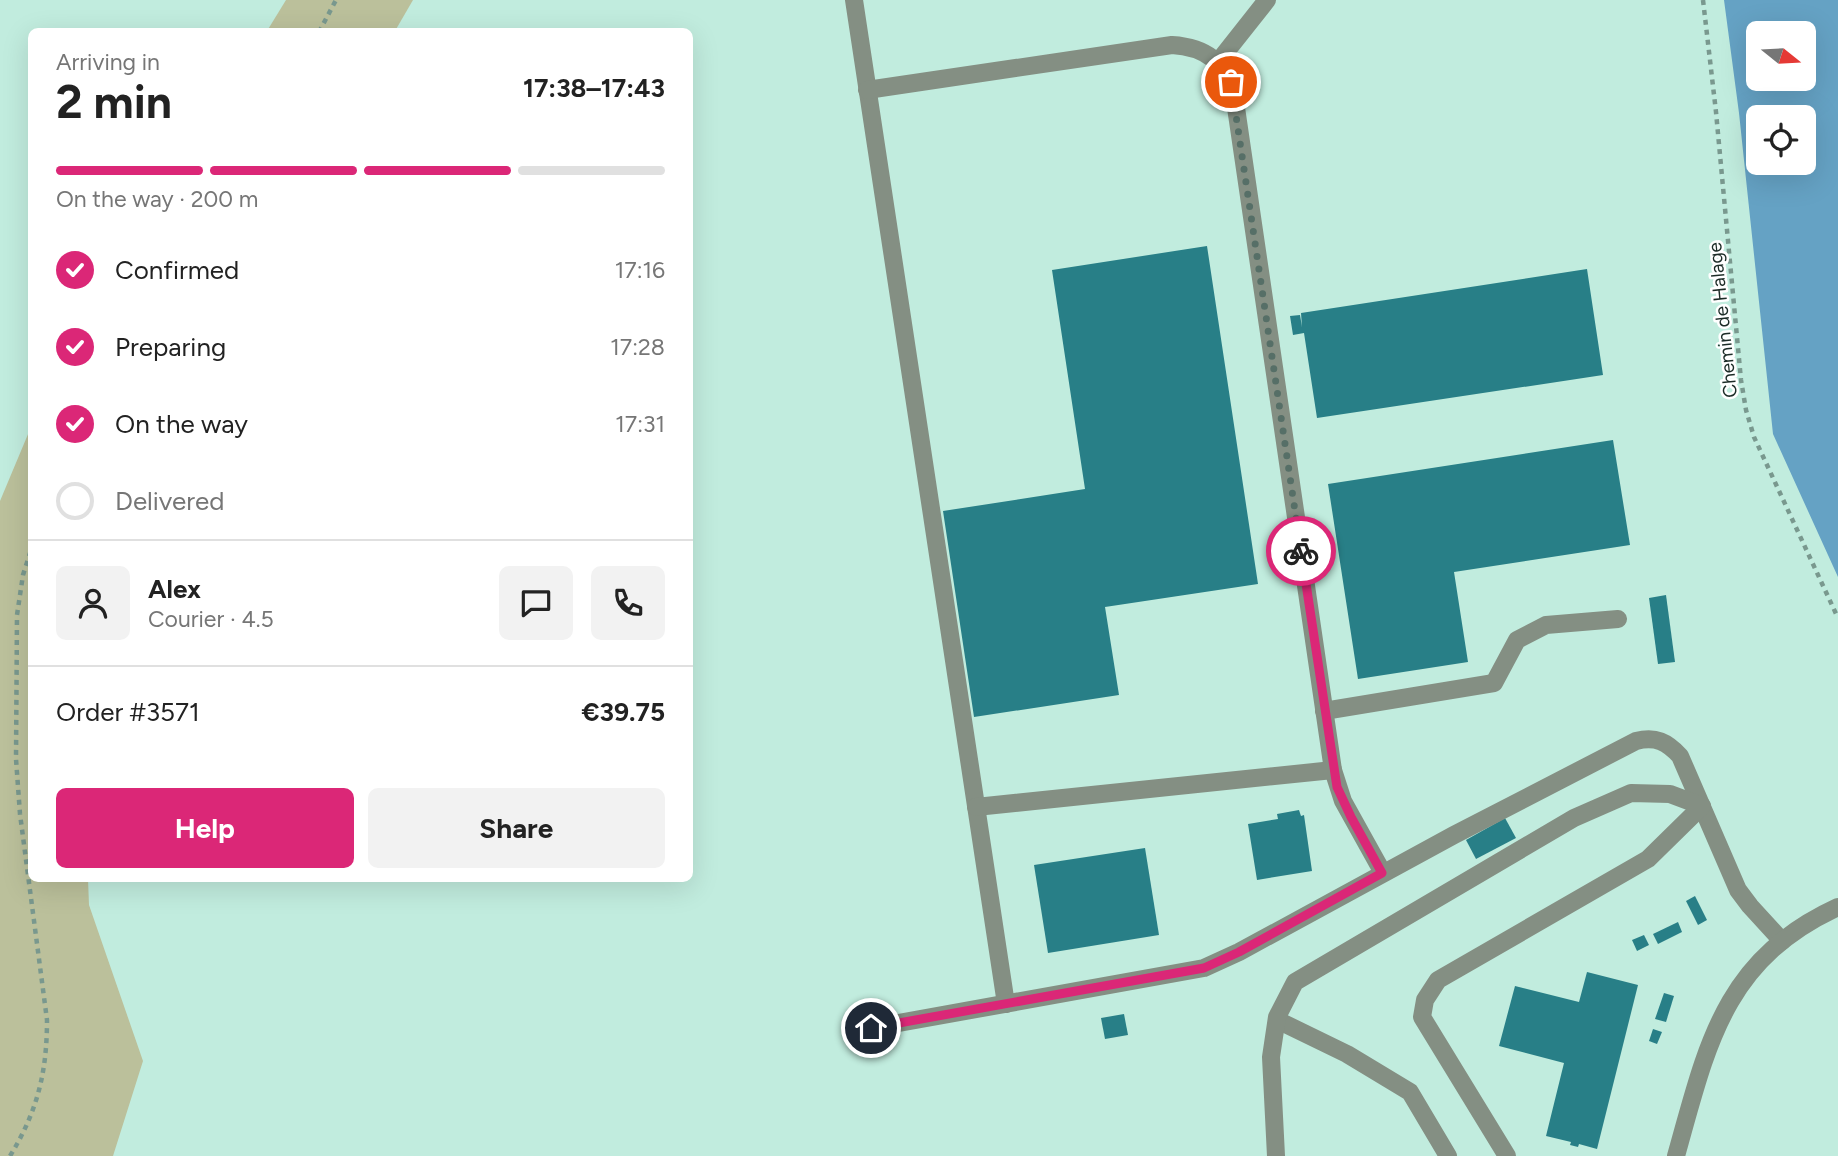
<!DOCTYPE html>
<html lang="en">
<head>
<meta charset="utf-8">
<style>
	:root { --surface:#fff; --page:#f2f2f2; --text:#222; --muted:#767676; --line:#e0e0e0; --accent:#db2777 }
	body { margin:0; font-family:Figtree,sans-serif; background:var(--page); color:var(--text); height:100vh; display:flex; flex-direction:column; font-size:26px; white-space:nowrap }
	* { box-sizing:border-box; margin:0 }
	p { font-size:23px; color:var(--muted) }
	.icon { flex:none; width:38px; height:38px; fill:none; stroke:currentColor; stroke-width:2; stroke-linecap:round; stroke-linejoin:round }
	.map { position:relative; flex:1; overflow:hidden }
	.drawer { position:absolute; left:28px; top:28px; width:665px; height:854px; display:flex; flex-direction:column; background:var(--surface); border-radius:10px; box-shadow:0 7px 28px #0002 }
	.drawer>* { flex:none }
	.needle { width:46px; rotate:108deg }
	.tools { position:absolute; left:1746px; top:21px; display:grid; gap:14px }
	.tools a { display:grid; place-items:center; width:70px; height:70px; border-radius:10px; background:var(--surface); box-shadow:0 7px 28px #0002; font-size:35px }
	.pin { position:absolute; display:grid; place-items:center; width:60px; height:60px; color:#fff; margin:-30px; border:4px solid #fff; border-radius:50%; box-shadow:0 2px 7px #0007 }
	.courier { position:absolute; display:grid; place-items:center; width:70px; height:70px; margin:-35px; border:5px solid #db2777; border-radius:50%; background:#fff; color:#222; box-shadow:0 2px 9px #0007 }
	.headline em { font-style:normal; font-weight:700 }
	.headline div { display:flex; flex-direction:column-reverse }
	.headline { display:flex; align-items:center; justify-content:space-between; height:119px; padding:0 28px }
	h1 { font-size:46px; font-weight:700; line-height:52px }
	.bar { display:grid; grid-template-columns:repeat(4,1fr); gap:10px 7px; align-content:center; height:84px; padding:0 28px }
	.bar i { height:9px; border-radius:5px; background:var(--line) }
	.bar .on { background:var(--accent) }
	.bar p { grid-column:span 4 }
	.line { display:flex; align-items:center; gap:18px; padding:0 28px; border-top:2px solid var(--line) }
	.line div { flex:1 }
	.round { display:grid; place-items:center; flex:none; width:74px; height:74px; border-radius:10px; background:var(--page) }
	ol { padding:0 28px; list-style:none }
	li { display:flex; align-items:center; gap:21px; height:77px }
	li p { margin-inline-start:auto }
	li .icon { padding:7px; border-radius:50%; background:var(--accent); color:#fff; stroke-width:4 }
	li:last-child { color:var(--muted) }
	li i { width:38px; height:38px; border:4px solid var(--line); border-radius:50% }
	.cta { display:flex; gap:14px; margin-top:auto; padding:14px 28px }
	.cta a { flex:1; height:80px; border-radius:10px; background:var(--accent); color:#fff; font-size:28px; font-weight:700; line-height:80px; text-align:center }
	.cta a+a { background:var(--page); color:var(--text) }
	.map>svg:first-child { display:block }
	.green { fill:#bbc09b }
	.water { fill:#65a2c4; fill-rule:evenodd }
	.building { fill:#287f87 }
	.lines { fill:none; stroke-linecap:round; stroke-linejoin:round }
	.path { stroke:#79988e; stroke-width:4.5; stroke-dasharray:5 5; stroke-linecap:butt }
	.minor { stroke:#848f83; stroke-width:18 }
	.done { stroke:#566f67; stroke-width:7; stroke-dasharray:0 12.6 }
	.route { stroke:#db2777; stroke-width:9 }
	.labels { text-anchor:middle; stroke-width:5; stroke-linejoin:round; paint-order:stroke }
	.street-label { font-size:19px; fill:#1c2c27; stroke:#fff }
</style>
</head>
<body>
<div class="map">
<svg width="1838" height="1156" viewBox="0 0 1838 1156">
	<rect width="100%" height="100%" fill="#c1ecde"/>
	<g class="green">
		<polygon points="286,0 413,0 395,31 267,31"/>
		<polygon points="31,427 32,878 88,879 89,905 143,1061 113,1156 0,1156 0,501"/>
	</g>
	<path class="water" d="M1724,0H1838V577L1773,434L1739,113ZM1759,33H1804V79H1759ZM1759,117H1804V163H1759Z"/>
	<g class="building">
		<polygon points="1207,246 1258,584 1105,607 1119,695 974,717 943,511 1085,489 1052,270"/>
		<polygon points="1587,269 1603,375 1317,418 1304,333 1293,335 1290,316 1300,315 1302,327 1301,313"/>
		<polygon points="1613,440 1630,545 1454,572 1468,662 1358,679 1328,484"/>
		<polygon points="1666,595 1675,662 1658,664 1649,598"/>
		<polygon points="1299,810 1301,816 1304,815 1312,871 1257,880 1248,824 1278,819 1277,814"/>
		<polygon points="1505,818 1516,838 1476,859 1466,840"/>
		<polygon points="1145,848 1159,935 1048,953 1034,865"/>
		<polygon points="1695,896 1707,920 1698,925 1686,901"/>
		<polygon points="1678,922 1682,932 1658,944 1653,934"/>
		<polygon points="1644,935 1649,945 1637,951 1632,940"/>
		<polygon points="1587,972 1638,985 1597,1149 1579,1144 1578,1147 1570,1145 1571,1142 1546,1136 1564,1063 1499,1046 1515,986 1579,1002"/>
		<polygon points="1664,993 1674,996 1666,1022 1655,1019"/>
		<polygon points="1124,1014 1128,1035 1105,1039 1101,1018"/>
		<polygon points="1653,1029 1662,1032 1657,1044 1649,1041"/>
	</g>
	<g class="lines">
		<g class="path">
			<polyline points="1703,0 1716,112 1741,380 1746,410 1754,437 1838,618"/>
			<polyline points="319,32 336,0"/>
			<path d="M10,1156C37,1112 47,1073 47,1020L20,814L16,759L17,615L23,575L32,547"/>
		</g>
		<g class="minor">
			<polyline points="854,0 1006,1004"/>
			<polyline points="1218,62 1267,0"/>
			<path d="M867,90L1172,45C1205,47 1226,62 1234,94L1333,770L1343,801L1383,873"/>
			<polyline points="1324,711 1494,683 1517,640 1546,625 1618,619"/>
			<polyline points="976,807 1333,770"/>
			<polyline points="1277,1020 1347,1054 1410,1092 1448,1156"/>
			<path d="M871,1028L1204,968L1239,952L1454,835L1636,741C1656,736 1667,742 1680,756L1738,890L1750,906L1782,941"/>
			<polyline points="1276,1156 1271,1057 1277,1017 1295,982 1574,818 1631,793 1670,794 1702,806 1648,859 1438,980 1425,1000 1422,1017 1507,1156"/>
			<path d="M1676,1156C1707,1046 1723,960 1838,907"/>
		</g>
	</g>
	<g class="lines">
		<polyline class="done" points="1231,82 1301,551"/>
		<polyline class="route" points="871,1028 1204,968 1239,952 1382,873 1351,817 1337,787 1301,551"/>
	</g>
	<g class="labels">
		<g class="street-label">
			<text transform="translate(1722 320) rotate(-96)" y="7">Chemin de Halage</text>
		</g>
	</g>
</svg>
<div class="tools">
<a><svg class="needle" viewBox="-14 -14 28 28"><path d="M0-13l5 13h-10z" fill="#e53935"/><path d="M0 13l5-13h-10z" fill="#767676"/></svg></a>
<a><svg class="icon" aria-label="locate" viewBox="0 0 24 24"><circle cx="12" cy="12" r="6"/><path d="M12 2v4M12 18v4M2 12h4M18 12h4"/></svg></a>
</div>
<div class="pin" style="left:1231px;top:82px;background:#ea580c"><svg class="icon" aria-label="bag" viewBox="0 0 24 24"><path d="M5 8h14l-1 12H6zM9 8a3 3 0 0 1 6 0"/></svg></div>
<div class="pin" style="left:871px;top:1028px;background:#1f2937"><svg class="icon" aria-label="home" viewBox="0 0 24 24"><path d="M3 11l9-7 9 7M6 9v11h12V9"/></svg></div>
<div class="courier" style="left:1301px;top:551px"><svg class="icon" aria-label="bike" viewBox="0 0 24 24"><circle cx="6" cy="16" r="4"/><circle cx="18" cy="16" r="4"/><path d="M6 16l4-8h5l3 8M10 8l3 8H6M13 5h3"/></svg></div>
<section class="drawer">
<div class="headline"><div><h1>2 min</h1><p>Arriving in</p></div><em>17:38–17:43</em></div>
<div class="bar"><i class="on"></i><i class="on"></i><i class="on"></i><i></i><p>On the way · 200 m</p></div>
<ol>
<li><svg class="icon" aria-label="check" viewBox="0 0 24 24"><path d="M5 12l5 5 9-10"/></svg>Confirmed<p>17:16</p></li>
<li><svg class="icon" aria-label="check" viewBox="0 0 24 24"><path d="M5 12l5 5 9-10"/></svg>Preparing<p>17:28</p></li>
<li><svg class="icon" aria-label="check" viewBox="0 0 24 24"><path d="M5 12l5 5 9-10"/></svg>On the way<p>17:31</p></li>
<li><i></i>Delivered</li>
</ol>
<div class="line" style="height:126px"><a class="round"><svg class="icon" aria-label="person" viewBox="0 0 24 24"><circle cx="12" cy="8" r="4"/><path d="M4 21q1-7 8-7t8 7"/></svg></a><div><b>Alex</b><p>Courier · 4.5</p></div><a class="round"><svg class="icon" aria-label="chat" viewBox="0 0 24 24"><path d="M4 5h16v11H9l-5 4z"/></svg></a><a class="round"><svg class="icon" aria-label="phone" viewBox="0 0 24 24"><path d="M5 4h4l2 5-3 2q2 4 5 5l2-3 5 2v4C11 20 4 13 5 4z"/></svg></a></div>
<div class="line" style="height:91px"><div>Order #3571</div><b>€39.75</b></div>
<div class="cta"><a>Help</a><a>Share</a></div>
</section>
</div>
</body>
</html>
